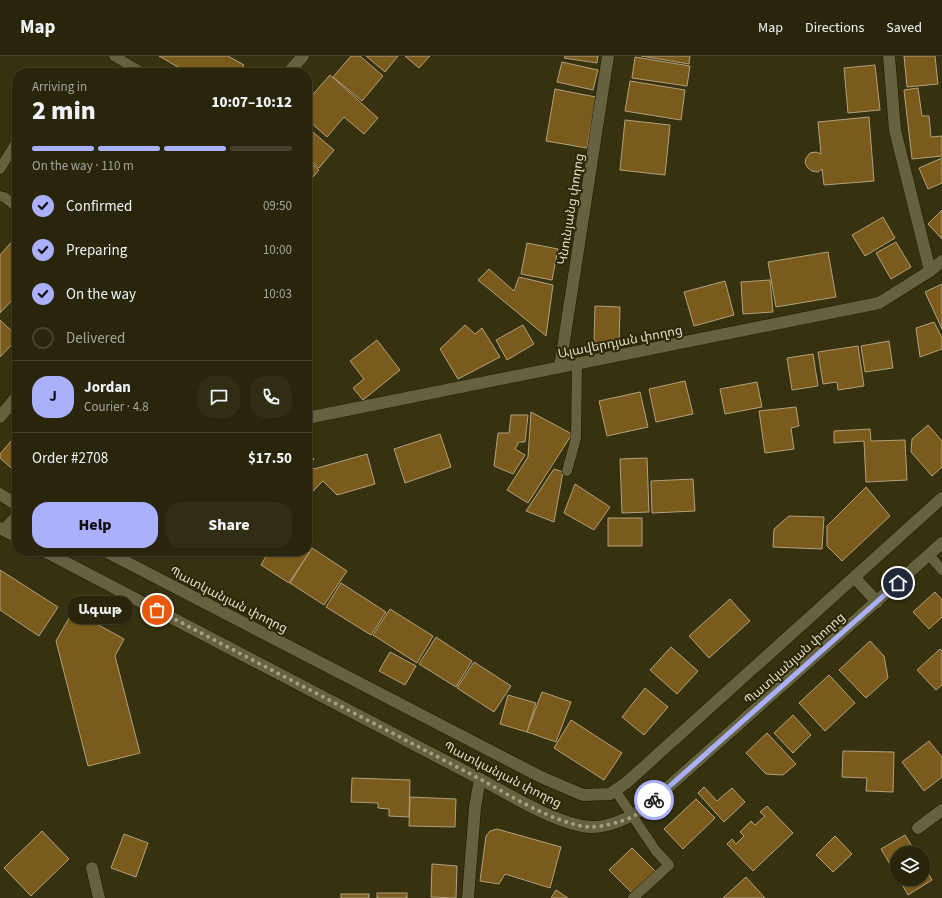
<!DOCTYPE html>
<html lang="en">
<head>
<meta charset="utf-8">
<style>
	:root { --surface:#28250b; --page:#302d14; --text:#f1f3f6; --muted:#a5a59d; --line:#44422c; --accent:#aab0fb }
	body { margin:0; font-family:"Source Sans 3","Noto Sans Armenian",sans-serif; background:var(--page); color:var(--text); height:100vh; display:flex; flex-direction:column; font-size:15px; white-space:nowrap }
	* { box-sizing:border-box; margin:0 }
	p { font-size:13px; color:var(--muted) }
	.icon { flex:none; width:22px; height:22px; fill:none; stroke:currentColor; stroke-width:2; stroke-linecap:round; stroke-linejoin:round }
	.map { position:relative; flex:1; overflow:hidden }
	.side { position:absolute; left:12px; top:12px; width:300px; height:488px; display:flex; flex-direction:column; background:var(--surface); border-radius:16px; box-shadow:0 1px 3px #0004,0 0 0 1px var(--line) }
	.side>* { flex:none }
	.buttons { position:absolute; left:890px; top:790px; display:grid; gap:8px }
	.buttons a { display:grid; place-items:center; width:40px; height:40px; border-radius:50%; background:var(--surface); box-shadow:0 1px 3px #0004,0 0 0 1px var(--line); font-size:20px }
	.pin { position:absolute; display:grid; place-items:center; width:34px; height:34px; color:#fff; margin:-17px; border:2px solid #fff; border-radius:50%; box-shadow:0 1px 4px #0007 }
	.courier { position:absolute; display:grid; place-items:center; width:40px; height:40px; margin:-20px; border:3px solid #aab0fb; border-radius:50%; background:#fff; color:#222; box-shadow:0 1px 5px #0007 }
	.bubble { position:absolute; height:28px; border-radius:14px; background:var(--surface); box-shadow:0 1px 3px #0004,0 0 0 1px var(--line); font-size:13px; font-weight:800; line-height:28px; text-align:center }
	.overview em { font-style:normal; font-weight:800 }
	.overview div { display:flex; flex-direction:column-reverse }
	.overview { display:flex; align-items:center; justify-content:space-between; height:68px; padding:0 20px }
	h1 { font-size:26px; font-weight:800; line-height:30px }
	.bar { display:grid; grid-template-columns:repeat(4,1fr); gap:6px 4px; align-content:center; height:48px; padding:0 20px }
	.bar i { height:5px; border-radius:3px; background:var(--line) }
	.bar .selected { background:var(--accent) }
	.bar p { grid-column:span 4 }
	.line { display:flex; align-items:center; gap:10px; padding:0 20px; border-top:1px solid var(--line) }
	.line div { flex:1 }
	.round { display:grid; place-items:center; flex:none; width:42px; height:42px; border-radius:16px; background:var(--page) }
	ol { padding:0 20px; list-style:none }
	li { display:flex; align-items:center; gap:12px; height:44px }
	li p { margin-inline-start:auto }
	li .icon { padding:4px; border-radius:50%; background:var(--accent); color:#111; stroke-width:4 }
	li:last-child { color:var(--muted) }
	li i { width:22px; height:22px; border:2px solid var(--line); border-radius:50% }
	.button { display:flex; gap:8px; margin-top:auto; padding:8px 20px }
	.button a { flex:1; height:46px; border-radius:16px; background:var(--accent); color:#111; font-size:16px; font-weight:800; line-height:46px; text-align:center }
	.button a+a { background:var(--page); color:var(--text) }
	header { display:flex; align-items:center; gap:24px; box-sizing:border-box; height:56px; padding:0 20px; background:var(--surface); border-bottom:1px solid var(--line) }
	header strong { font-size:19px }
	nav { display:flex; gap:22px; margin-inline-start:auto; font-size:14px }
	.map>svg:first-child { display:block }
	.building { fill:#7a5b1c; stroke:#b3a07f }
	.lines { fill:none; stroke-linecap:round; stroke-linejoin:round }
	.lane-casing { stroke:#1d1800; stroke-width:11 }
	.street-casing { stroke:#1d1800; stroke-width:13 }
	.secondary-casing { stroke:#1d1800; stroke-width:13 }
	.lane { stroke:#66613f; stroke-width:10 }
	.street { stroke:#66613f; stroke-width:12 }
	.secondary { stroke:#66613f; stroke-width:12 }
	.done { stroke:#a3a088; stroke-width:4; stroke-dasharray:0 7.2 }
	.route { stroke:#aab0fb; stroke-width:5 }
	.labels { text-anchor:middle; stroke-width:4; stroke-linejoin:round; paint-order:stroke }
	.street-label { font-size:13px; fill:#dedcc9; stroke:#2c2705 }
</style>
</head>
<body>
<header>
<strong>Map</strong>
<nav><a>Map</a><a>Directions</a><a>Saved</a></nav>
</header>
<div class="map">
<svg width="942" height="842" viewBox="0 0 942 842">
	<rect width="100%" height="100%" fill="#36310f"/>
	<g class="building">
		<polygon points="159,0 228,0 244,9 239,17 188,17"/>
		<polygon points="351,0 360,0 383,20 362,45 333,21"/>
		<polygon points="366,0 398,0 385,16"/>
		<polygon points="405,0 430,0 419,12"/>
		<polygon points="565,0 598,0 597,7 564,2"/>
		<polygon points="641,0 690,0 689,8"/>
		<polygon points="904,0 935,0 938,28 907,31"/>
		<polygon points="635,1 690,10 687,30 632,22"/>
		<polygon points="562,6 598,14 593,34 557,26"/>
		<polygon points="875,9 880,54 848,57 844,12"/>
		<polygon points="330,19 378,62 364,78 344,61 327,81 307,63 307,45"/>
		<polygon points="630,25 685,34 681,64 625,55"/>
		<polygon points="918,32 922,60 929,60 931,81 942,80 942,100 912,103 904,34"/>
		<polygon points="555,33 596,41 587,92 546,85"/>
		<polygon points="869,61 874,125 824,129 822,113 818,116 812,115 808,112 805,107 806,102 810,97 816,96 821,98 818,66"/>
		<polygon points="625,64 670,69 665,119 620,114"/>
		<polygon points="307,71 334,94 319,112 307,102"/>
		<polygon points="942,102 942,127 928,133 919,112"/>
		<polygon points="307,104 319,114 307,128"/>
		<polygon points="942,154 942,183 928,168"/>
		<polygon points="883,161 895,182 865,200 852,179"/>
		<polygon points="17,180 17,239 0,257 0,199"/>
		<polygon points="896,186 911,211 891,223 876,197"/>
		<polygon points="527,187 558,193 552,224 521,218"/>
		<polygon points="828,196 836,241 776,251 768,206"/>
		<polygon points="489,213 514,235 519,221 553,229 546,280 478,224"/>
		<polygon points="770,224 773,256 743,258 741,226"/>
		<polygon points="725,225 734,259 694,270 684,236"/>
		<polygon points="942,228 942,273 925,236"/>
		<polygon points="595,250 620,251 619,288 594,287"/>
		<polygon points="0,264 17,280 17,283 0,301"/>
		<polygon points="934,266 942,282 942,293 920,301 916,272"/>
		<polygon points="465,269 475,278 482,272 500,301 458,323 440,293"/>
		<polygon points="523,269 534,288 507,304 496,284"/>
		<polygon points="377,284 400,314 363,344 353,332 364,323 350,305"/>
		<polygon points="889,285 893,312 865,316 861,290"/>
		<polygon points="858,290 864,330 838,334 837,326 823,328 818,296"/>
		<polygon points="813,298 818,330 792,334 787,302"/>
		<polygon points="685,325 693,358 656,366 649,333"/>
		<polygon points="757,326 762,351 725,358 720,333"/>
		<polygon points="640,336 648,371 607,380 599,345"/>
		<polygon points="796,351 799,370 791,372 794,393 765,397 759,355"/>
		<polygon points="531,356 572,378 528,447 507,434 528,401"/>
		<polygon points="511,359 528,359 525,386 519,386 515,393 525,399 513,418 494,410 498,377 509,377"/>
		<polygon points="928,369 942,385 942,411 932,420 911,396 912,383"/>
		<polygon points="870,373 871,385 905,384 907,424 866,426 864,385 834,387 834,375"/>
		<polygon points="17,378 17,417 0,402 0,398"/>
		<polygon points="440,378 451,411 405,427 394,393"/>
		<polygon points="307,396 314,403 309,408 314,413 367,398 375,428 337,439 323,425 307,441"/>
		<polygon points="647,402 649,456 622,457 620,403"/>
		<polygon points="554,413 563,416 554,466 526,455"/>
		<polygon points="693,423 695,455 652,457 651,425"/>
		<polygon points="575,428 610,451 594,474 564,457"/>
		<polygon points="866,431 890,460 842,505 827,490 827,470"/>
		<polygon points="789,460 824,461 822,493 773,491 774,473"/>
		<rect x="608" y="462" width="34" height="28"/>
		<polygon points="312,492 347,515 324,549 290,527"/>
		<polygon points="236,495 249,495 245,501"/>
		<polygon points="269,495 307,495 309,497 289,527 261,509"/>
		<polygon points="0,514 58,551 39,580 0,554"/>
		<polygon points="341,527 386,556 371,579 326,551"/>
		<polygon points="935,536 942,544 942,561 929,573 913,556"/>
		<polygon points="730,543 750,565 709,602 689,580"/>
		<polygon points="390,553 433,580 417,607 373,579"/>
		<polygon points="73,555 124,583 115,600 140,697 88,710 56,585"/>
		<polygon points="436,581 472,605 456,631 419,608"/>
		<polygon points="870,585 884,600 888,622 866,642 839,614"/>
		<polygon points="671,591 698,615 677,638 650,614"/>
		<polygon points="940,593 942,595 942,629 936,634 917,614"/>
		<polygon points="390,596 416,610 405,629 379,615"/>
		<polygon points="474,606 511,630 494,656 457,632"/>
		<polygon points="829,619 855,647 825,675 799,647"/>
		<polygon points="645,632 668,651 644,679 622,661"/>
		<polygon points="542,636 571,646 556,686 527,676"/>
		<polygon points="508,639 536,647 527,676 500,668"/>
		<polygon points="793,659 811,679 793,697 774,677"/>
		<polygon points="571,664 622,697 604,724 554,692"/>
		<polygon points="767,677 796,708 783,719 766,718 746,697"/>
		<polygon points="929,685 942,701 942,721 924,735 902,706"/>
		<polygon points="843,695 894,696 893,736 866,735 867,722 842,721"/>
		<polygon points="352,722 410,724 409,761 389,760 389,753 378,752 378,747 351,746"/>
		<polygon points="704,731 717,745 732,732 745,746 724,766 698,737"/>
		<polygon points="410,741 456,743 455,771 409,770"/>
		<polygon points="696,743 715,762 683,793 664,773"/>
		<polygon points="767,750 793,777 753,815 727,788 732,783 736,788 744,780 740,776 751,765 755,769 765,760 760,756"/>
		<polygon points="497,773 561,791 550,832 505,818 499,828 480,825 486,780 490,775"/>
		<polygon points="42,775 69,803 31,840 4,812"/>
		<polygon points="124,778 148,787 136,821 111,812"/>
		<polygon points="905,779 916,797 897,797 897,820 881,793"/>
		<polygon points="835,780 852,798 833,816 816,799"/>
		<polygon points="632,792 655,815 632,837 609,814"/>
		<polygon points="432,808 457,810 456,842 431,841"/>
		<polygon points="923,809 932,824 908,839 899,823 923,823"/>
		<polygon points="746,821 765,842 723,842"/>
		<polygon points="556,834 568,842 551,842"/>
		<rect x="377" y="837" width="30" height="5"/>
		<rect x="341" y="838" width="28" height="4"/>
	</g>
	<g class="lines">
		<defs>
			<g id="lane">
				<polyline points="114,0 143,17"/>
				<polyline points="0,113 17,85"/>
				<polyline points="0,140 4,141 17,151"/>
				<polyline points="567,415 576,382 577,308"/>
				<polyline points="929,499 942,514"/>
				<polyline points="615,734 656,795 669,809 633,842"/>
			</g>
			<g id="street">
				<polyline points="889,0 895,74 930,215"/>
				<polyline points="560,311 608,0"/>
				<polyline points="307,362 879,247 930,215 942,205"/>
				<polyline points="4,474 17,460"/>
				<polyline points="918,772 942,754"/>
				<polyline points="92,812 99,842"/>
				<polyline points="468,842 475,751 480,723"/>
			</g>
			<g id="secondary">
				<polyline points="288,17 303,0"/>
				<polyline points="0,361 17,340"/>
				<polyline points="0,438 17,449"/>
				<polyline points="0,472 17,481"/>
				<path d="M44,495L480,723C510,739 556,768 590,771C608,772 632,761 647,750L942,487"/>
				<polyline points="105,495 541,721 583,739 610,738 626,727 942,442"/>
				<polyline points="855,522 877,546"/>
			</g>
		</defs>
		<use href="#lane" class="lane-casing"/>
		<use href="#street" class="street-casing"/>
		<use href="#secondary" class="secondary-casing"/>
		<use href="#lane" class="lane"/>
		<use href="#street" class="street"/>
		<use href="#secondary" class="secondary"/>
	</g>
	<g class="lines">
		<path class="done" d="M157,554L480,723C509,739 557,769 590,771C603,771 620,766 632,761C640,757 648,750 654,744"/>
		<polyline class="route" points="654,744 898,527"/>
	</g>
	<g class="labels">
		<g class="street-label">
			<text transform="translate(570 153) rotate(-81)" y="5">Կնունյանց փողոց</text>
			<text transform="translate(620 285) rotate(-11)" y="5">Ալավերդյան փողոց</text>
			<text transform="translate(229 543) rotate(27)" y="5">Պատկանյան փողոց</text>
			<text transform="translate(794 602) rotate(-42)" y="5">Պատկանյան փողոց</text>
			<text transform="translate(503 718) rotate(27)" y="5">Պատկանյան փողոց</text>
		</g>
	</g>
</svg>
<div class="buttons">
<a><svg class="icon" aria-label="layers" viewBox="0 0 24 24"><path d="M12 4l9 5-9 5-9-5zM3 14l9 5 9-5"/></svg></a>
</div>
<div class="pin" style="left:157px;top:554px;background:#ea580c"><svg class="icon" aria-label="bag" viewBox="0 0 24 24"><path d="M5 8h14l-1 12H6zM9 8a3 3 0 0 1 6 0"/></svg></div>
<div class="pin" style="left:898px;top:527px;background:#1f2937"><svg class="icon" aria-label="home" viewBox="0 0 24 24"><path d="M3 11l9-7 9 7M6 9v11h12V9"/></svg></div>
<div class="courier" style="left:654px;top:744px"><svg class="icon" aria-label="bike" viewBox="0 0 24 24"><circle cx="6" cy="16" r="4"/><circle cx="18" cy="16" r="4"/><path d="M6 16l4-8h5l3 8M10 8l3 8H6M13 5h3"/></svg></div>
<div class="bubble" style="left:67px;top:540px;width:66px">Ագաթ</div>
<section class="side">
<div class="overview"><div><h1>2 min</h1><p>Arriving in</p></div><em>10:07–10:12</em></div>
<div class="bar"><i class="selected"></i><i class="selected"></i><i class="selected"></i><i></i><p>On the way · 110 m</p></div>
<ol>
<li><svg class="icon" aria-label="check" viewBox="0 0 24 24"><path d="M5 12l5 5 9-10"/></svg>Confirmed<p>09:50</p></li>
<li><svg class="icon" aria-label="check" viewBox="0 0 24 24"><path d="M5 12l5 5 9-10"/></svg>Preparing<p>10:00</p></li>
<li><svg class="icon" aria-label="check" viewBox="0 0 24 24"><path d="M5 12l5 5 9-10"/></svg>On the way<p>10:03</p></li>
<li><i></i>Delivered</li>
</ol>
<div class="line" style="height:72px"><b class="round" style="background:var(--accent);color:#111">J</b><div><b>Jordan</b><p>Courier · 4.8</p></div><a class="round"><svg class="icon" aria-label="chat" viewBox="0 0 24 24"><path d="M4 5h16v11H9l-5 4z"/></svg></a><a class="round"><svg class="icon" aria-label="phone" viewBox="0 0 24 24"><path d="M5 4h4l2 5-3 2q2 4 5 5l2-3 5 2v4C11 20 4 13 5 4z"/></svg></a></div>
<div class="line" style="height:52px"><div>Order #2708</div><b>$17.50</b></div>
<div class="button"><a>Help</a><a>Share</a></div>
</section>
</div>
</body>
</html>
